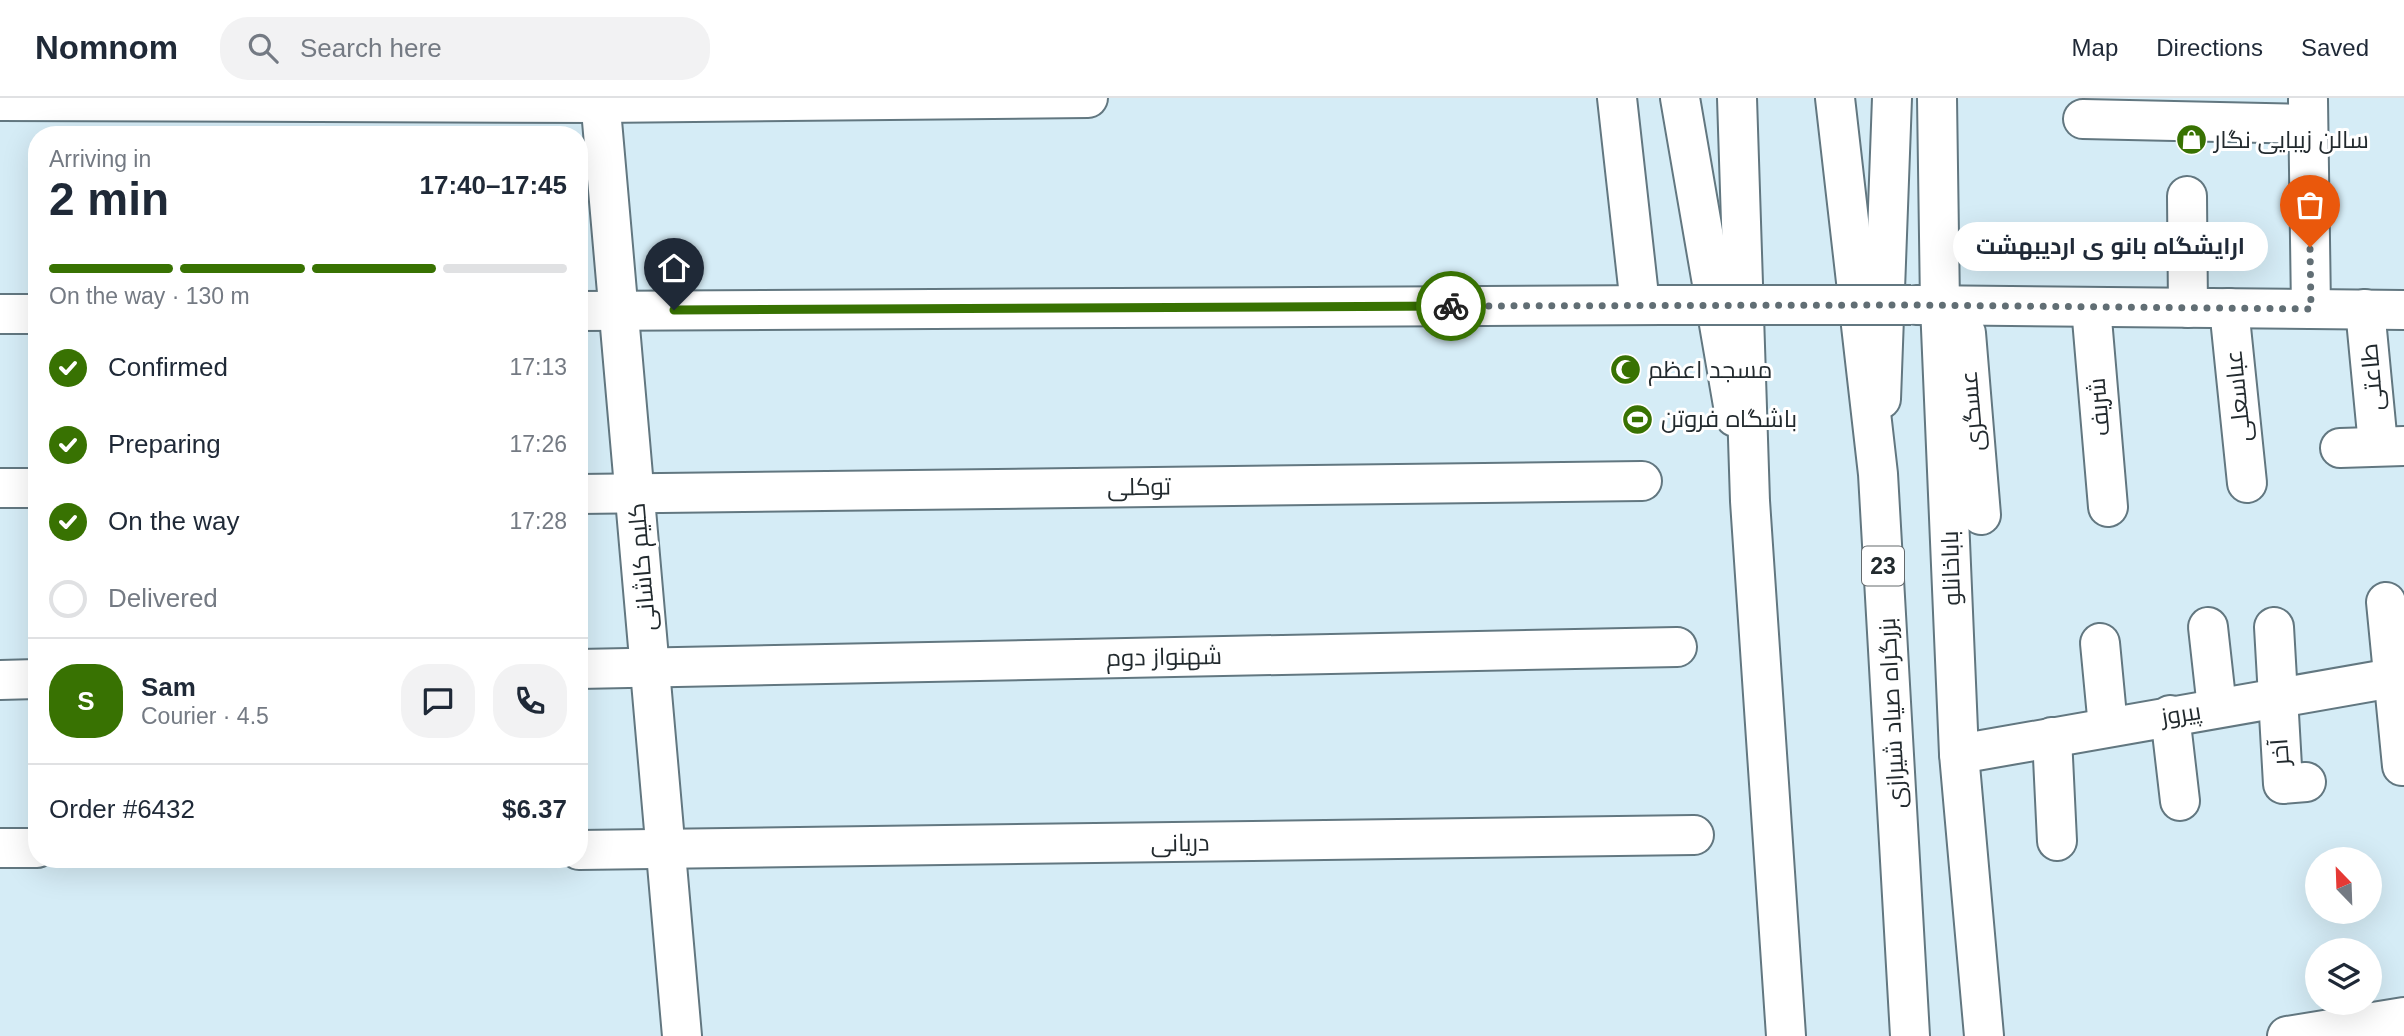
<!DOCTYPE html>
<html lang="en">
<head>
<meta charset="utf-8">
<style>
	:root { --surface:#fff; --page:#f2f2f3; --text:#1f2937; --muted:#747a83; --line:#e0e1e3; --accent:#387202 }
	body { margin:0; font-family:Arial,Cairo,sans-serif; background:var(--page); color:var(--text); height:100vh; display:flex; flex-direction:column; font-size:26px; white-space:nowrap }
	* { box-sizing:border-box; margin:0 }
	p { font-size:23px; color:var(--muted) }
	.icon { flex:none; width:38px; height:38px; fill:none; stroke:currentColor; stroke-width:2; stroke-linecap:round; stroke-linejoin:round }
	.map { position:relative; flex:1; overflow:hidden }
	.side { position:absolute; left:28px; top:28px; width:560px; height:742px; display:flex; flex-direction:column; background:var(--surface); border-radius:28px; box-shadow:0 7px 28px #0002 }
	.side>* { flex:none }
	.needle { width:46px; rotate:337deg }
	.controls { position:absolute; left:2305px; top:749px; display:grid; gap:14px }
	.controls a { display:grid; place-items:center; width:77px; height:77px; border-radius:50%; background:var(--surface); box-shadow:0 7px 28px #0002; font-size:35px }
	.pin { position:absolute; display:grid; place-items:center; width:60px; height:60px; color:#fff; margin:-72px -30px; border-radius:50% 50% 50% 0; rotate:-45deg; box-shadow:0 0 7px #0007 }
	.pin .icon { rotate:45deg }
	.courier { position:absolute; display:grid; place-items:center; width:70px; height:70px; margin:-35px; border:5px solid #387202; border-radius:50%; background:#fff; color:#222; box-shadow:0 2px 9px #0007 }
	.bubble { position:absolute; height:49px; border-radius:24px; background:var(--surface); box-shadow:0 7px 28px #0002; font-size:23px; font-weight:700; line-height:49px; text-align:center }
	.overview em { font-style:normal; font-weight:700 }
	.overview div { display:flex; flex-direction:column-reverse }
	.overview { display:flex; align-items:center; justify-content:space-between; height:119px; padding:0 21px }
	h1 { font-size:46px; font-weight:700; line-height:52px }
	.bar { display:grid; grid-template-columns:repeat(4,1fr); gap:10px 7px; align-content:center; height:84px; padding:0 21px }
	.bar i { height:9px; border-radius:5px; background:var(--line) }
	.bar .on { background:var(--accent) }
	.bar p { grid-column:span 4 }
	.line { display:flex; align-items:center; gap:18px; padding:0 21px; border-top:2px solid var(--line) }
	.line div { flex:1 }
	.round { display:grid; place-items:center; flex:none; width:74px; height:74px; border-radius:28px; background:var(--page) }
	ol { padding:0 21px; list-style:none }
	li { display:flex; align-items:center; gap:21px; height:77px }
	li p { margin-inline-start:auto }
	li .icon { padding:7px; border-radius:50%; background:var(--accent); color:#fff; stroke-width:4 }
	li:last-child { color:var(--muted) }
	li i { width:38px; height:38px; border:4px solid var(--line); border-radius:50% }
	header { display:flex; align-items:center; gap:42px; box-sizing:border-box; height:98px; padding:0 35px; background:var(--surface); border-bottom:2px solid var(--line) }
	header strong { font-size:33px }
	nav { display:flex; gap:38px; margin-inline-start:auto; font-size:24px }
	.search { width:490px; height:63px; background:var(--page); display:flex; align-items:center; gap:18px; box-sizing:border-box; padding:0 24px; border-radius:28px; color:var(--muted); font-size:26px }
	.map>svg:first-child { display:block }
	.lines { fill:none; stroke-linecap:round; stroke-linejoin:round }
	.minor-casing { stroke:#627780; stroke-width:42 }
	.primary-casing { stroke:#627780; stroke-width:42 }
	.trunk-casing { stroke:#627780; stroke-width:42 }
	.minor { stroke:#fff; stroke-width:38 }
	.primary { stroke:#fff; stroke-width:38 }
	.trunk { stroke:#fff; stroke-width:38 }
	.minor-bridge-casing { stroke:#627780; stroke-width:42; stroke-linecap:butt }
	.minor-bridge { stroke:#fff; stroke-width:38 }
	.done { stroke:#616e74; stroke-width:7; stroke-dasharray:0 12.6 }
	.route { stroke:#387202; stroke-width:9 }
	.labels { text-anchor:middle; stroke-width:6; stroke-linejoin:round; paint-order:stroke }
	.shield { fill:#fff; stroke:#646a6d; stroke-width:2 }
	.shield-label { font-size:23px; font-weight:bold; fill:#222a2e }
	.poi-label { font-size:24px; fill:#222a2e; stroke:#fff; text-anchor:start }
	.street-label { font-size:24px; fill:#222a2e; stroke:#fff }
</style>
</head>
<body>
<header>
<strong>Nomnom</strong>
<div class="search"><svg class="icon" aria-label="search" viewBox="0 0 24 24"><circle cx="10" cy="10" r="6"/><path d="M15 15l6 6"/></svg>Search here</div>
<nav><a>Map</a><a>Directions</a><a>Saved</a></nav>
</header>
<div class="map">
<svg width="2404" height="938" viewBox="0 0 2404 938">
	<rect width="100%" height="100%" fill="#d5ecf6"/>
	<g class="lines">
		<defs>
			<g id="minor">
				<polyline points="600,0 682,938"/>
				<polyline points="1617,0 1640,207"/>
				<polyline points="1937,0 1940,207 1959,656 1984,938"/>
				<polyline points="2308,2 2311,211"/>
				<polyline points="0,3 601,5 1088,0"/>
				<polyline points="2083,21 2308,26"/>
				<polyline points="2187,98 2188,210"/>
				<polyline points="1916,207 2404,212"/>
				<polyline points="2091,209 2108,409"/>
				<polyline points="2229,210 2247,385"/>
				<polyline points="2365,211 2378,347"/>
				<polyline points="579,213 1662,207"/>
				<polyline points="0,216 37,216"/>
				<polyline points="1966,235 1981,417"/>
				<polyline points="2340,350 2404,348"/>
				<polyline points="0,390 37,390"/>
				<polyline points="579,396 1642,383"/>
				<polyline points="2386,504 2402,668"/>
				<polyline points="2208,529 2217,610"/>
				<polyline points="2274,529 2283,686 2306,684"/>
				<polyline points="2100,545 2108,629"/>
				<polyline points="579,571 1677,549"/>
				<polyline points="0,582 37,581"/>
				<polyline points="2170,617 2180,703"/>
				<polyline points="2052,639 2057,743"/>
				<polyline points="1959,656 2404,578"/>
				<polyline points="0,750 37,750"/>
				<polyline points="579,752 1694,737"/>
				<polyline points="2287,938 2404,919"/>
			</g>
			<g id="primary">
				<polyline points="1680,0 1735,319"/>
				<polyline points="1881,301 1892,0"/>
			</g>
			<g id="trunk">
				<polyline points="1737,0 1750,403 1786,938"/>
				<polyline points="1835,0 1878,376 1910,938"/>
			</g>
		</defs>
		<use href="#minor" class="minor-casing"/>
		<use href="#primary" class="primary-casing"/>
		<use href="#trunk" class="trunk-casing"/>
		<use href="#minor" class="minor"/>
		<use href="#primary" class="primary"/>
		<use href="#trunk" class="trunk"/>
		<defs>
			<polyline id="minor-bridge" points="1662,207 1911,207"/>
		</defs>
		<use href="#minor-bridge" class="minor-bridge-casing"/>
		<use href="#minor-bridge" class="minor-bridge"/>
	</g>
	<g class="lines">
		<polyline class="done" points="1451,208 1911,207 2311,211 2310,149"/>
		<polyline class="route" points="674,212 1451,208"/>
	</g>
	<defs>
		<symbol id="shop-disc" viewBox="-11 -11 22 22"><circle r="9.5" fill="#387202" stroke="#fff"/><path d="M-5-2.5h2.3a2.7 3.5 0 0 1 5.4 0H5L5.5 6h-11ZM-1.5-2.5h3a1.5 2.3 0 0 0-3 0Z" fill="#fff"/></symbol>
		<symbol id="mosque-disc" viewBox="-11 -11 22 22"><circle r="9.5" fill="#387202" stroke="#fff"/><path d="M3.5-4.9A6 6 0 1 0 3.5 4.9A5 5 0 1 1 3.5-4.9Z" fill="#fff"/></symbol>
		<symbol id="stadium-disc" viewBox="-11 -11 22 22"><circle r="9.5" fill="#387202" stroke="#fff"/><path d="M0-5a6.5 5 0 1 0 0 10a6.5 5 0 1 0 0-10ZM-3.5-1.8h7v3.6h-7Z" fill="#fff"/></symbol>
	</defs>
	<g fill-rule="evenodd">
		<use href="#shop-disc" x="2174" y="24" width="35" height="35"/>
		<use href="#mosque-disc" x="1608" y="254" width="35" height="35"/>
		<use href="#stadium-disc" x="1620" y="304" width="35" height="35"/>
	</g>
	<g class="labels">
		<rect class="shield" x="1862" y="448.5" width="42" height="39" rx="5"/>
		<g class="shield-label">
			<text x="1883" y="476">23</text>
		</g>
		<g class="poi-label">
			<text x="2214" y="50">سالن زیبایی نگار</text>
			<text x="1648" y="280">مسجد اعظم</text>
			<text x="1661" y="329">باشگاه فروتن</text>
		</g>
		<g class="street-label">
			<text transform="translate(2372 279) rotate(-95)" y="8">طاعتی</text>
			<text transform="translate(2238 298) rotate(-96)" y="8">عباسعلی</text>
			<text transform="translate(2099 309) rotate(-95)" y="8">شریف</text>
			<text transform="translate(1972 313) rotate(-95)" y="8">عسگری</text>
			<text transform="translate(1139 389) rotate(-1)" y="8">توکلی</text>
			<text transform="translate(642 469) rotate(-95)" y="8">کلیم کاشانی</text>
			<text transform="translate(1951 470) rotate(-92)" y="8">باباخانلو</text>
			<text transform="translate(1164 559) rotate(-1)" y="8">شهنواز دوم</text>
			<text transform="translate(1892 615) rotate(-93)" y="8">بزرگراه صیاد شیرازی</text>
			<text transform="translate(2181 616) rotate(-9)" y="8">پیروز</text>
			<text transform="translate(2280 654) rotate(-94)" y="8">آخر</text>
			<text transform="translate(1180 745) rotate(-1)" y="8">دریانی</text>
		</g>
	</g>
</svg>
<div class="controls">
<a><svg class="needle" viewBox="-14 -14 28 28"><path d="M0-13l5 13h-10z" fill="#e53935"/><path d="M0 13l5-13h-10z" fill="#747a83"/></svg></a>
<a><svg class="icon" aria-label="layers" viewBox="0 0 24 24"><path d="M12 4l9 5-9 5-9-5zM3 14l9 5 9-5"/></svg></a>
</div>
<div class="pin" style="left:2310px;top:149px;background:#ea580c"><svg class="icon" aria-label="bag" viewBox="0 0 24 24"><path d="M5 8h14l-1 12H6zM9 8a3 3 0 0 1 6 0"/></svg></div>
<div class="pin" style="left:674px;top:212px;background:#1f2937"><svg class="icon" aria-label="home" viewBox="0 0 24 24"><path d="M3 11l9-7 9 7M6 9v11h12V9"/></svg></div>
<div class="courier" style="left:1451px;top:208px"><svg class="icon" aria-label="bike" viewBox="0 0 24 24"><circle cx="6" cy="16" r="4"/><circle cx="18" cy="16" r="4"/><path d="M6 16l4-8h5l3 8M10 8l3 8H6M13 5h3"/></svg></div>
<div class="bubble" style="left:1953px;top:124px;width:315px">ارایشگاه بانو ی اردیبهشت</div>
<section class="side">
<div class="overview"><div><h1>2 min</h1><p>Arriving in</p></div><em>17:40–17:45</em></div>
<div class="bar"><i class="on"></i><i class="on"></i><i class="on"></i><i></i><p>On the way · 130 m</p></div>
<ol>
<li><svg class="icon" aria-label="check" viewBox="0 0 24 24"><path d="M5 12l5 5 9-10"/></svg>Confirmed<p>17:13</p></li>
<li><svg class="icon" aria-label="check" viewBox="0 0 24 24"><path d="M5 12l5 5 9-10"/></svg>Preparing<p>17:26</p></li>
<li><svg class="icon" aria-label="check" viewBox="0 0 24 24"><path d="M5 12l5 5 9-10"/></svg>On the way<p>17:28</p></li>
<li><i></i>Delivered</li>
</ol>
<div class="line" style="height:126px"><b class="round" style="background:var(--accent);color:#fff">S</b><div><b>Sam</b><p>Courier · 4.5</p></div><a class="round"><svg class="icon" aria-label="chat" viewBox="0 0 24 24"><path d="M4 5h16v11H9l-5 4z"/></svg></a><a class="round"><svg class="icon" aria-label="phone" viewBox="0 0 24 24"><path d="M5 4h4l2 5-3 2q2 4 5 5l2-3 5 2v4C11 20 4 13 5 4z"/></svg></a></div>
<div class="line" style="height:91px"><div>Order #6432</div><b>$6.37</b></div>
</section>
</div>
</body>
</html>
